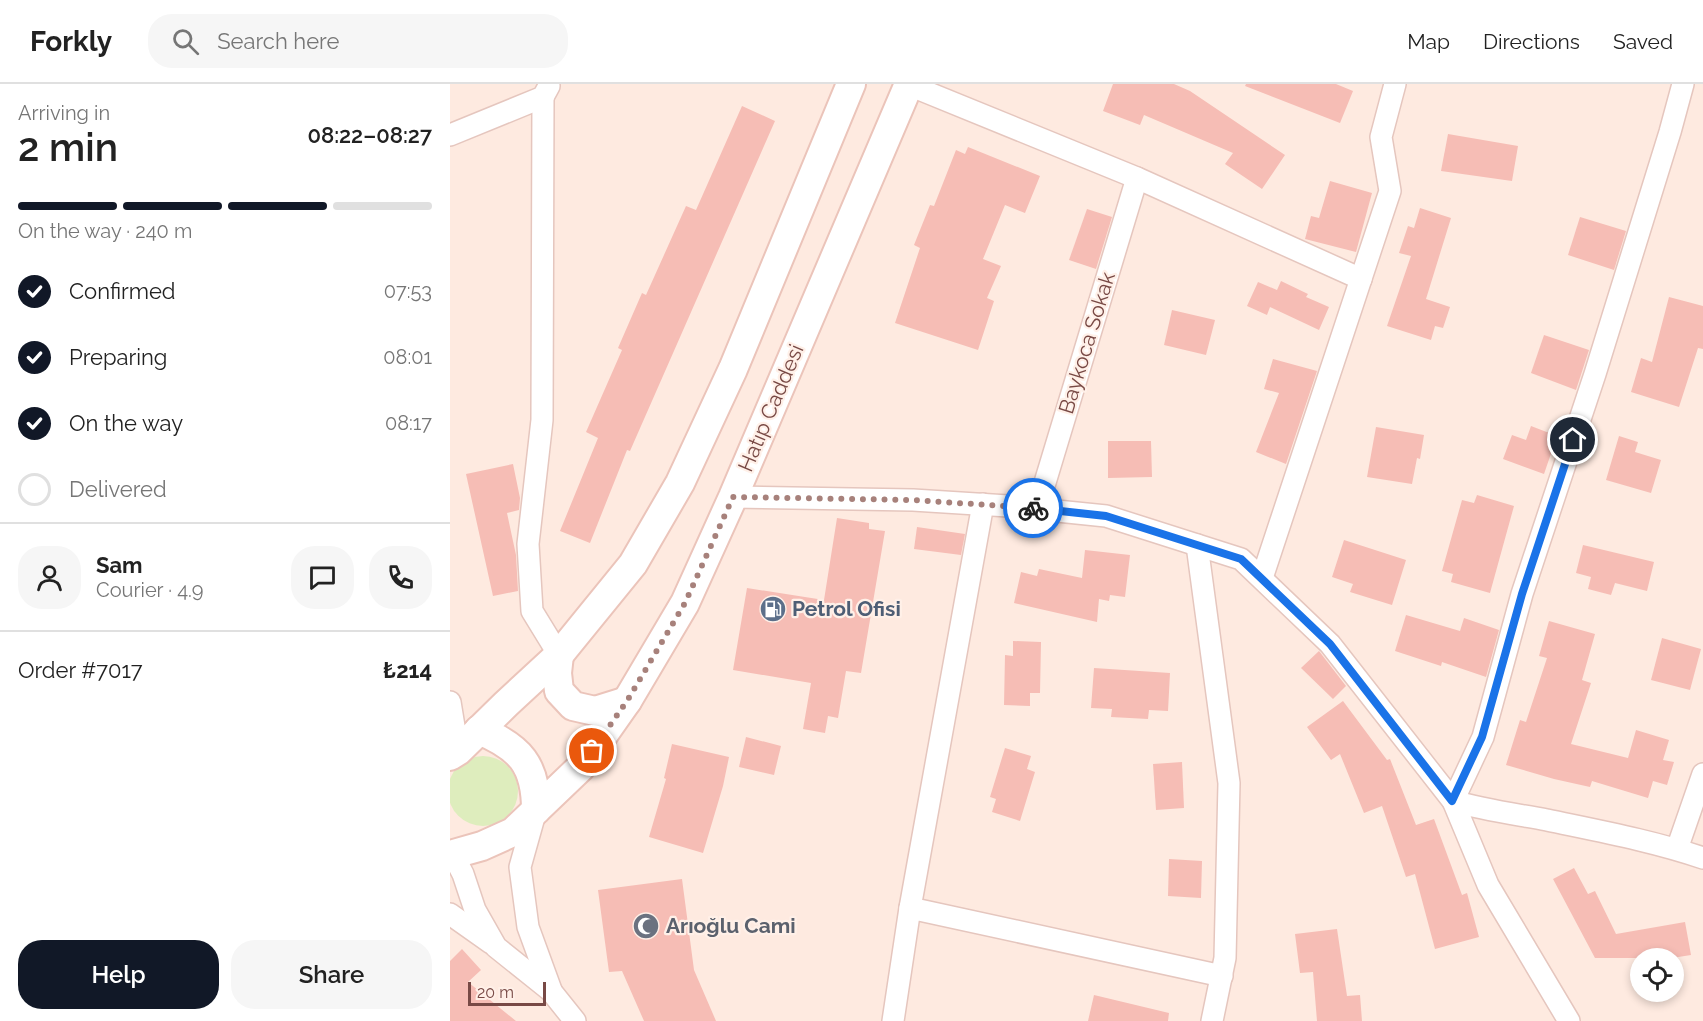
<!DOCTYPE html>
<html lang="en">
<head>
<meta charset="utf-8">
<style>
	:root { --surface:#fff; --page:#f6f6f6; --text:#222; --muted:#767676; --line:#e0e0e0; --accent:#111827 }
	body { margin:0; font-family:Raleway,sans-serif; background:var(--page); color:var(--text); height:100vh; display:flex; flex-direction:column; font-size:22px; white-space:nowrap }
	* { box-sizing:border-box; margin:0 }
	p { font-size:20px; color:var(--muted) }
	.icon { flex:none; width:33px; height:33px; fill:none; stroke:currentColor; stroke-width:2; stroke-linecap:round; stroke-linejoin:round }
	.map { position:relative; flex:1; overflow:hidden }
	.details { display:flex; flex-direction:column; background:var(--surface); width:450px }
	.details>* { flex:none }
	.tools { position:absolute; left:1180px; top:864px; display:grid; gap:12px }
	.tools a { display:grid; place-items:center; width:54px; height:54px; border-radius:50%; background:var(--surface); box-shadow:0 3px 9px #0003; font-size:30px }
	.scale { position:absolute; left:18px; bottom:15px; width:78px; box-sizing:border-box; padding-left:6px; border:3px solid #784945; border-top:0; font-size:16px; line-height:21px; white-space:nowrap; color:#784945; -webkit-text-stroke:4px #fff0e8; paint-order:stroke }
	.pin { position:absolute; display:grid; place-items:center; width:51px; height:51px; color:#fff; margin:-26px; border:3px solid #fff; border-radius:50%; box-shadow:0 2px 6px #0007 }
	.courier { position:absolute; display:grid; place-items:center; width:60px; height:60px; margin:-30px; border:4px solid #1a73e8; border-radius:50%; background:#fff; color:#222; box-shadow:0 2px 8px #0007 }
	.overview em { font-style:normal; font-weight:600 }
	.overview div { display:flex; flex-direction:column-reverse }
	.overview { display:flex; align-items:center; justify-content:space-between; height:102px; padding:0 18px }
	h1 { font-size:39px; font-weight:600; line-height:45px }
	.bar { display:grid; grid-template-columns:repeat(4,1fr); gap:9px 6px; align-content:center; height:72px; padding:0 18px }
	.bar i { height:8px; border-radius:4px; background:var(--line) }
	.bar .on { background:var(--accent) }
	.bar p { grid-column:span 4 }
	.line { display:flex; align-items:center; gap:15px; padding:0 18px; border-top:2px solid var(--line) }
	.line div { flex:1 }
	.round { display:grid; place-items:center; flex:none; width:63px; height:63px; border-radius:24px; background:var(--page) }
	ol { padding:0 18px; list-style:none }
	li { display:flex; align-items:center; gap:18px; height:66px }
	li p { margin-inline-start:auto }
	li .icon { padding:6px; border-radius:50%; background:var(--accent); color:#fff; stroke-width:4 }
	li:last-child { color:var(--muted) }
	li i { width:33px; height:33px; border:3px solid var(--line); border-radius:50% }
	.cta { display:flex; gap:12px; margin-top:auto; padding:12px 18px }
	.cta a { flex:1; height:69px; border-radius:24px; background:var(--accent); color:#fff; font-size:24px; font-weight:600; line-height:69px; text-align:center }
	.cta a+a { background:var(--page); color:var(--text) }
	header { display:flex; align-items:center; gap:36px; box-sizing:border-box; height:84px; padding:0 30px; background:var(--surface); border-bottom:2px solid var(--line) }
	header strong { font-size:28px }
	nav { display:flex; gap:33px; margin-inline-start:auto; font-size:21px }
	.search { width:420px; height:54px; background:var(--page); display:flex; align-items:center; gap:15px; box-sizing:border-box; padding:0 21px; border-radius:24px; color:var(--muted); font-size:22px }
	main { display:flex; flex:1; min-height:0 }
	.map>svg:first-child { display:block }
	.green { fill:#deedbd }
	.building { fill:#f6bdb5 }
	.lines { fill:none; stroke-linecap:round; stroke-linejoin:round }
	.minor-casing { stroke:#e5c6be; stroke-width:24 }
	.secondary-casing { stroke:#ebc4ba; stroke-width:32 }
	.minor { stroke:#fff; stroke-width:21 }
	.secondary { stroke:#fff; stroke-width:28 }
	.done { stroke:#a7817b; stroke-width:6; stroke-dasharray:0 10.8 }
	.route { stroke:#1a73e8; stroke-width:8 }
	.labels { text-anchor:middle; stroke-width:4.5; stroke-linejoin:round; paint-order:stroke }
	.street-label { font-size:21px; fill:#784945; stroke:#fff0e8 }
	.service-label { font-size:21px; font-weight:bold; fill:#4e5e75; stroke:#fff0e8; text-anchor:start }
	.worship-label { font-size:21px; font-weight:bold; fill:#5b616d; stroke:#fff0e8; text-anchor:start }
</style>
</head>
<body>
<header>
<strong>Forkly</strong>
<div class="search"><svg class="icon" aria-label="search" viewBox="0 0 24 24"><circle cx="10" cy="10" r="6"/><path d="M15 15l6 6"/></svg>Search here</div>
<nav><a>Map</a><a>Directions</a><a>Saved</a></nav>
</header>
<main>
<section class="details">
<div class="overview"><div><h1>2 min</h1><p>Arriving in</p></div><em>08:22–08:27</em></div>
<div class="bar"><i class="on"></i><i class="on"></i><i class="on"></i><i></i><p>On the way · 240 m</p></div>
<ol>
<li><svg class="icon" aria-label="check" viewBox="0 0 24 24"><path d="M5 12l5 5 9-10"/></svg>Confirmed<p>07:53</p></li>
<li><svg class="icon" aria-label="check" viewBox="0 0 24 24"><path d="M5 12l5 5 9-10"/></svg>Preparing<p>08:01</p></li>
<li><svg class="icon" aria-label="check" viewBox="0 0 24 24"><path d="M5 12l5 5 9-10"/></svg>On the way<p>08:17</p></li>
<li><i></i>Delivered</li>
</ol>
<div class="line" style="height:108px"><a class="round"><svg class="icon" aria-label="person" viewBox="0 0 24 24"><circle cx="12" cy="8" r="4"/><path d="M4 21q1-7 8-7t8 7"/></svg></a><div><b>Sam</b><p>Courier · 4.9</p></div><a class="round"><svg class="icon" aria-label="chat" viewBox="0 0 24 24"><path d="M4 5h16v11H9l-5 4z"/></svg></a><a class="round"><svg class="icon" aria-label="phone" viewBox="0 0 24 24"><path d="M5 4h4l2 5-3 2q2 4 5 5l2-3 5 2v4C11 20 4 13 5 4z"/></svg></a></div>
<div class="line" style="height:78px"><div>Order #7017</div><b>₺214</b></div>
<div class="cta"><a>Help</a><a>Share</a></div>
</section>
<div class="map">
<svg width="1253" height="937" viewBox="0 0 1253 937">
	<rect width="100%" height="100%" fill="#feeae0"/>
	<circle class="green" cx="33" cy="707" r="35"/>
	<g class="building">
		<polygon points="663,0 724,0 740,7 835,71 812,105 775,80 783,69 694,31 690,41 653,27"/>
		<polygon points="796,0 886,0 903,7 890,39 795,2"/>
		<polygon points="292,22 325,37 180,367 177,366 140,459 110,447 148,354 136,348 172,266 168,264 192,209 196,211 236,122 246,126"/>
		<polygon points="998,50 1068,62 1062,97 991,87"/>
		<polygon points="518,63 590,92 575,129 555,121 533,175 551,182 537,214 544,217 528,266 445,239 470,164 464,161 480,121 484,122 506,66 515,70"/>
		<polygon points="880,97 922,109 906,168 855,155 861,132 869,134"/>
		<polygon points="970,124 1001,134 976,215 1000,223 993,244 985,242 981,256 937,242 961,172 949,169 958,142 964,144"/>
		<polygon points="637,125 662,133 646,185 619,176"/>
		<polygon points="1130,133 1176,147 1164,186 1118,171"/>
		<polygon points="831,197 858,210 856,213 879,223 869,246 820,223 817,231 797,222 808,198 827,206"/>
		<polygon points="1219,213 1253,222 1253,265 1248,264 1229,323 1181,308 1191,274 1202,278"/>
		<polygon points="722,226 765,236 756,271 714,261"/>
		<polygon points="1094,251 1139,266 1126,306 1081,289"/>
		<polygon points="823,275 867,287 836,380 806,368 829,309 814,305"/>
		<polygon points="1081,342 1107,352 1094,390 1053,375 1062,351 1076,356"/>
		<polygon points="926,343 974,351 970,375 967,374 962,400 917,393"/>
		<polygon points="1169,352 1188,358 1185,368 1211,376 1201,409 1156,396"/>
		<polygon points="658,357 701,357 702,393 658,394"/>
		<polygon points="63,380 70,414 69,426 57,429 66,471 68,507 43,512 16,390"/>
		<polygon points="1027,411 1064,422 1040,509 1001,498 1003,490 992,487 1012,416 1024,419"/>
		<polygon points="387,434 419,439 419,445 435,447 411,589 396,587 388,634 378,632 375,649 353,645 361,599 283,586 297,504 374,516"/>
		<polygon points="467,443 515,450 511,471 464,465"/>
		<polygon points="894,456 956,476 942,521 900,508 903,500 882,493"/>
		<polygon points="1133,461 1204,478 1197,507 1165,499 1161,511 1138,505 1141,493 1126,489"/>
		<polygon points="635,466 680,471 675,513 660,511 659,517 649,515 647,538 564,519 571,488 587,492 589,485 632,494"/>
		<polygon points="956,531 1010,547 1014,534 1049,546 1036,593 992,578 991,582 945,567"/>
		<polygon points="1099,537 1145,550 1132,596 1141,599 1121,660 1178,674 1186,646 1219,656 1213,676 1224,678 1217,701 1203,697 1198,714 1142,697 1140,703 1104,695 1056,681 1070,636 1076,638 1097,574 1089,572"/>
		<polygon points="1212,554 1251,565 1240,606 1201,596"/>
		<polygon points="563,557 591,558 590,609 580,609 580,622 554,621 555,571 563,572"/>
		<polygon points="869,567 896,602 883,615 851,584"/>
		<polygon points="644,584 720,589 718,627 699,626 698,635 661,633 662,625 641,624"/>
		<polygon points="893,617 937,676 940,675 966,741 984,735 1012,811 1017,809 1029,853 985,865 965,790 956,793 932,722 914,729 890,670 881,676 857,643"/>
		<polygon points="296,653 331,662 324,691 289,683"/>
		<polygon points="222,660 279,673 273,702 253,769 199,753 216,695 214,694"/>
		<polygon points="555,664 581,672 577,685 585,688 570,737 542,728 546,715 540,713"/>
		<polygon points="732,678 734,724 706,726 703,680"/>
		<polygon points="719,775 752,777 751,814 718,812"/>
		<polygon points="1124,784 1138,810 1145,807 1166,850 1235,838 1241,871 1222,874 1145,874 1103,795"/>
		<polygon points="232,795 244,886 266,937 194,937 172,887 159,888 148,806"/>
		<polygon points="887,845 897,912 910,911 912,937 867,937 863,888 850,889 845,850"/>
		<polygon points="12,865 31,886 18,898 66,937 0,937 0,877"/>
		<polygon points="644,911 719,929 718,937 638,937"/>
	</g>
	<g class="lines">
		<defs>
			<g id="minor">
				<polyline points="459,1 687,94 911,195"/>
				<polyline points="93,13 92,336 78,460 82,527 109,571"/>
				<polyline points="0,51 93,13 99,2"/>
				<path d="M283,413L463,416L558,422L656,432L791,475L880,560L1003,717C1034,726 1065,730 1097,736C1149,747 1203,757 1253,774"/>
				<polyline points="587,425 687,94"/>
				<polyline points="747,461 779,699 775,874 762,937"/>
				<polyline points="812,494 940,107 931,53 945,0"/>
				<polyline points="0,618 8,667"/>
				<polyline points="86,726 70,783 78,843 101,906"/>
				<polyline points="1227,765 1253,690"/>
				<polyline points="3,771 13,790 25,826 46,863 101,907 125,937"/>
				<polyline points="460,824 533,420"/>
				<polyline points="0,830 41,859"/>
				<polyline points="443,937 460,824 772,892"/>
				<polyline points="1119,937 1038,801 1003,717 1033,653 1072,510 1145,290 1220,48 1233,0"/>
			</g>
			<g id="secondary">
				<polyline points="109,571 107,589 109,607 123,622 145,627 177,617"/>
				<path d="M29,646C70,663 86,681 86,726"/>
				<polyline points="0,672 8,667 56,620 109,571 183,480 230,399 283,285 401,0"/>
				<polyline points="0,771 32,762 63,748 130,684 177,617 235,519 283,413 459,0"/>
			</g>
		</defs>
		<use href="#minor" class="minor-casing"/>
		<use href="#secondary" class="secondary-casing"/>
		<use href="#minor" class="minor"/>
		<use href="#secondary" class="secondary"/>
	</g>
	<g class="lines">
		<polyline class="done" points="142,667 177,617 235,519 283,413 463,416 583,424"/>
		<polyline class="route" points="583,424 656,432 791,475 880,560 1002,717 1032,653 1072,510 1123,356"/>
	</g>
	<defs>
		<symbol id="fuel-disc" viewBox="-11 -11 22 22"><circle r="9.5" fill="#5c6f8a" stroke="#fff0e8"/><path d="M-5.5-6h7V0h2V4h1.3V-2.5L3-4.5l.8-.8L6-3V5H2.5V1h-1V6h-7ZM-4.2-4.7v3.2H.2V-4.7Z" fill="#fff"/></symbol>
		<symbol id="mosque-disc" viewBox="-11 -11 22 22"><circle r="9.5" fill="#6b7280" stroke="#fff0e8"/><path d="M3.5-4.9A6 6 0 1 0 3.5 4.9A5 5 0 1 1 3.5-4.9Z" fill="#fff"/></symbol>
	</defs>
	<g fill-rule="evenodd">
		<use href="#fuel-disc" x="308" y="510" width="30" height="30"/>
		<use href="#mosque-disc" x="181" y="827" width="30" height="30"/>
	</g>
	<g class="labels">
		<g class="street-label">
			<text transform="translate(637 259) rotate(-73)" y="7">Baykoca Sokak</text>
			<text transform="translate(321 324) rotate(-67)" y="7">Hatıp Caddesi</text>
		</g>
		<g class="service-label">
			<text x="342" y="532">Petrol Ofisi</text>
		</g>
		<g class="worship-label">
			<text x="216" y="849">Arıoğlu Cami</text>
		</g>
	</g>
</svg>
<div class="tools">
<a><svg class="icon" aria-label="locate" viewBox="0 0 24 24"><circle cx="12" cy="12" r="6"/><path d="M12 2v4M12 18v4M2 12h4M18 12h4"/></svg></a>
</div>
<div class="scale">20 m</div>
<div class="pin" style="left:142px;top:667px;background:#ea580c"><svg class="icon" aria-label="bag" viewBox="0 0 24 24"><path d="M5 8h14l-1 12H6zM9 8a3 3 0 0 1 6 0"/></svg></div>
<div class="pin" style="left:1123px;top:356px;background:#1f2937"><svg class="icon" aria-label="home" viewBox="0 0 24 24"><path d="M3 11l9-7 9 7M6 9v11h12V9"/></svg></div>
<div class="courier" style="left:583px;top:424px"><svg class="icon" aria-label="bike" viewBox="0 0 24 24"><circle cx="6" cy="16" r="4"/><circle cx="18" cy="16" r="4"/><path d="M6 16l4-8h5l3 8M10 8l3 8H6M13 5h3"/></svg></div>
</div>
</main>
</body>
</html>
